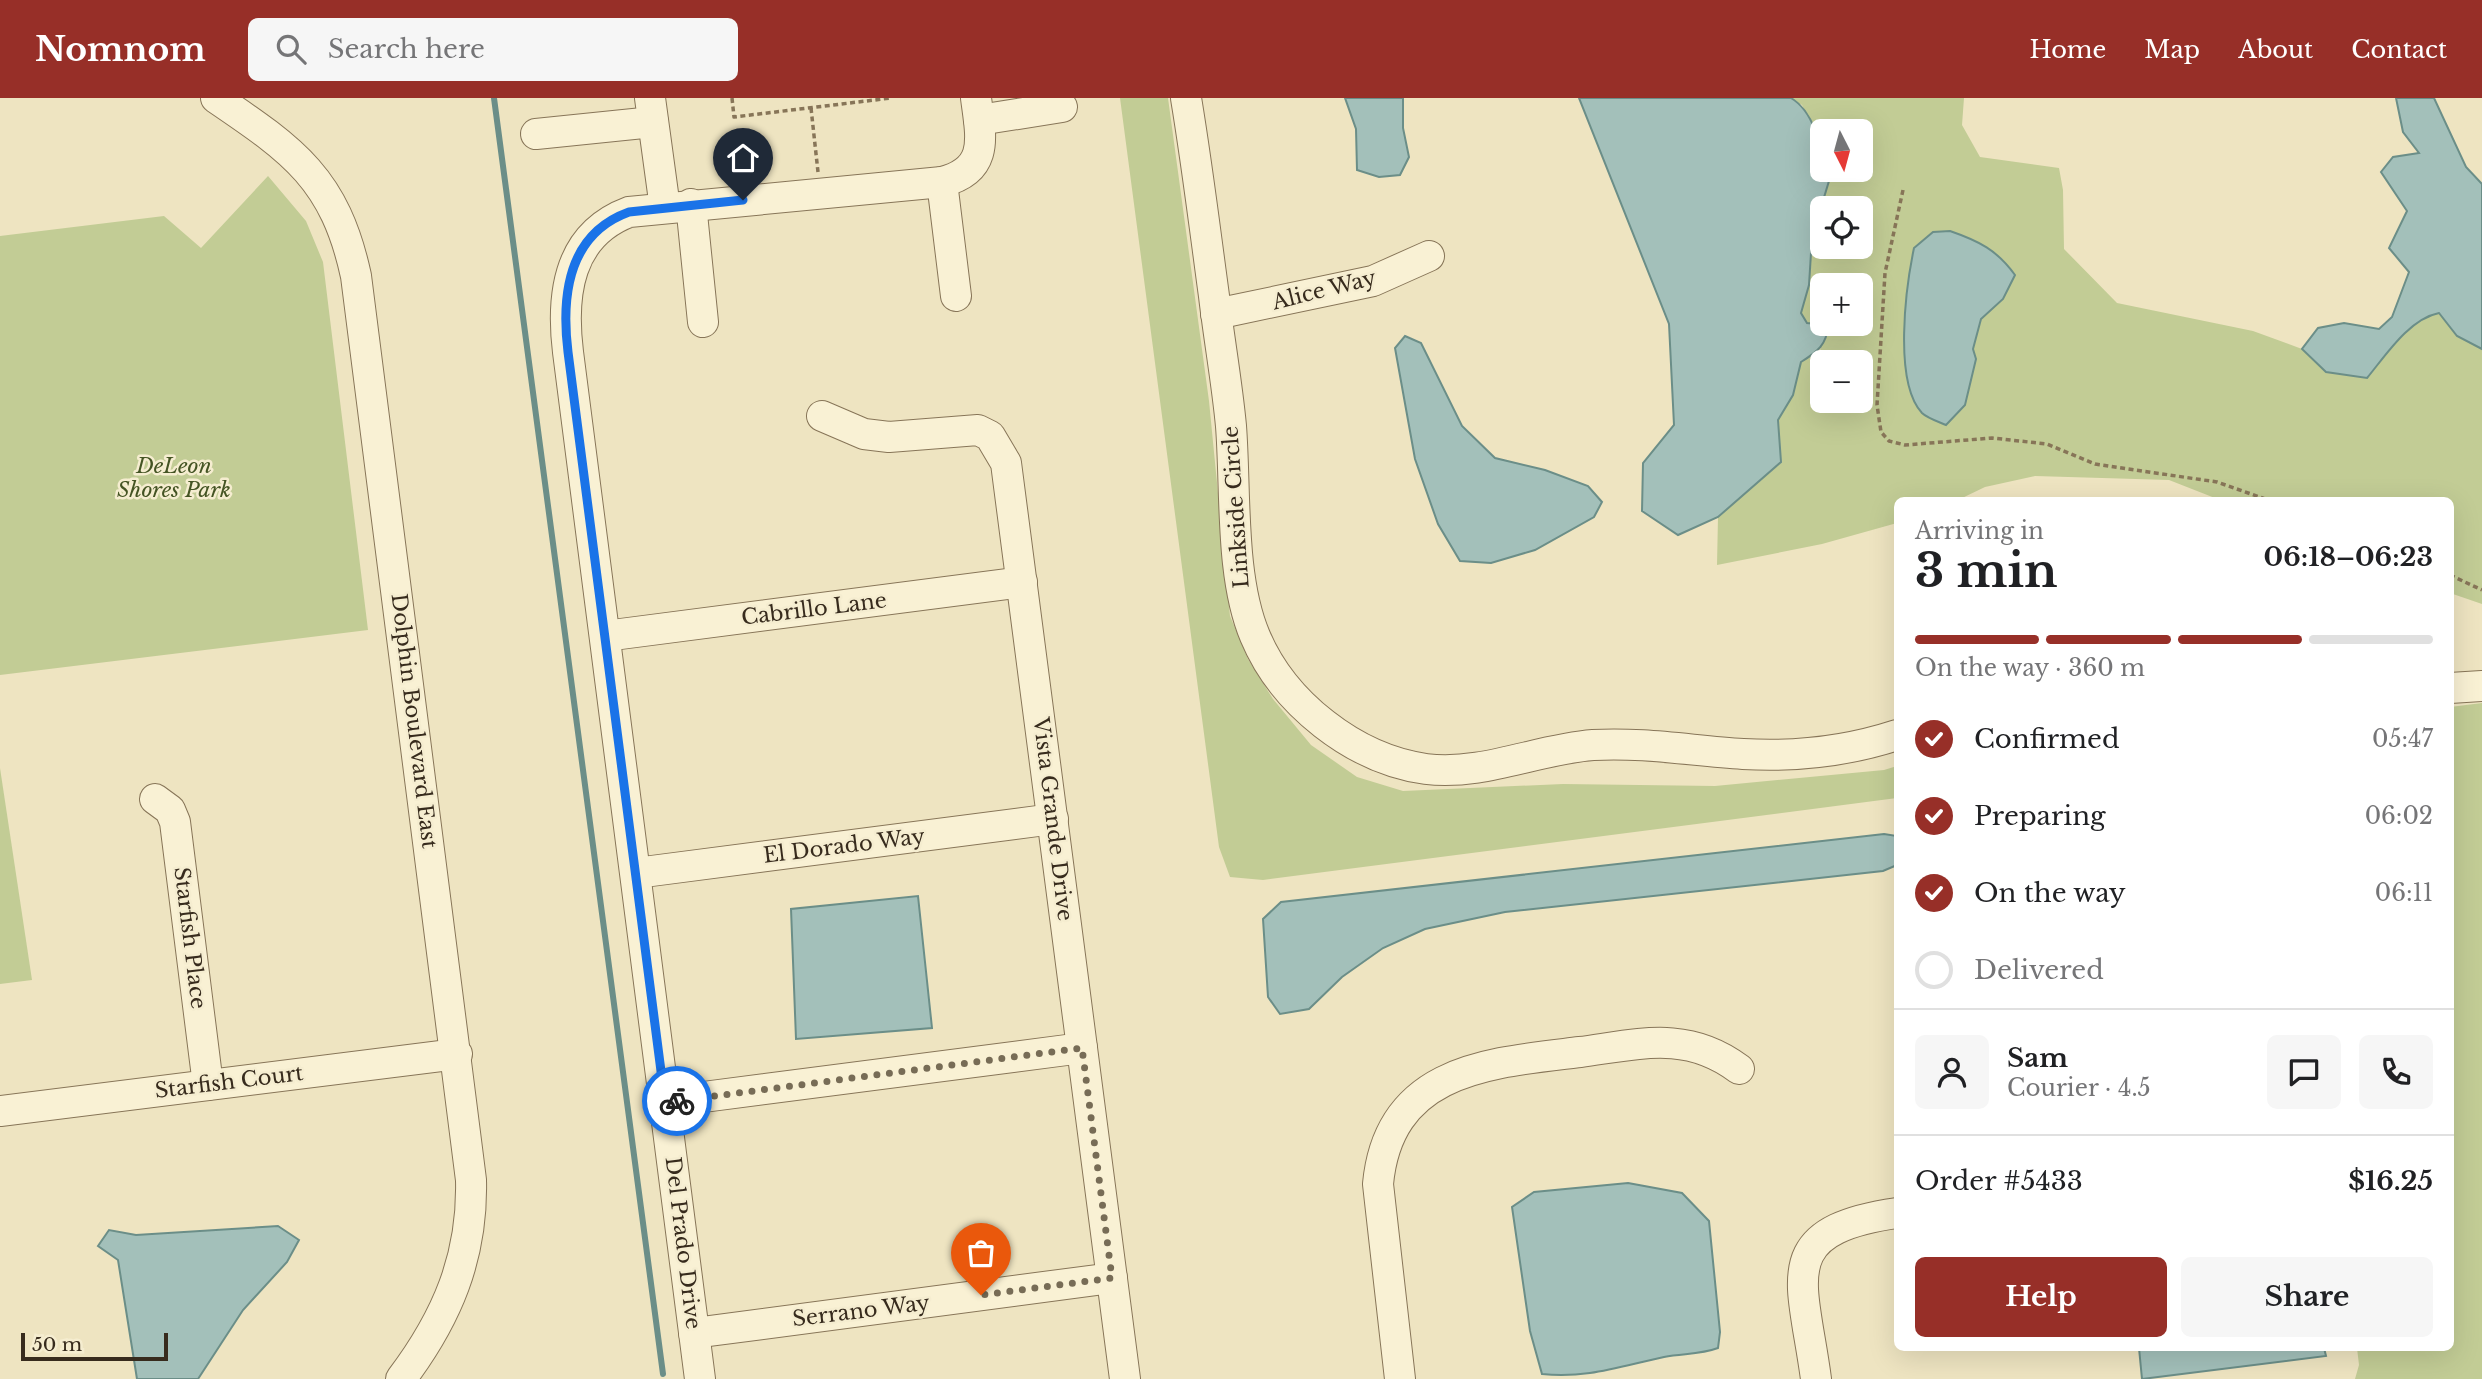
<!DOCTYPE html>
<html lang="en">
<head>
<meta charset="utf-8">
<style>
	:root { --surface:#fff; --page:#f6f6f6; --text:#202124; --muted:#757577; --line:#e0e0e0; --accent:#972f28 }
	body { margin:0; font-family:"Libre Baskerville",serif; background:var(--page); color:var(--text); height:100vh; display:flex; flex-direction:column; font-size:26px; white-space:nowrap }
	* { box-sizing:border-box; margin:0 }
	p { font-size:23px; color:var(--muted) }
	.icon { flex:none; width:38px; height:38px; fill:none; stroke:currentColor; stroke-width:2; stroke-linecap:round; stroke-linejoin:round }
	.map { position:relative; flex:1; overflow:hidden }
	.sheet { position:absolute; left:1894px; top:399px; width:560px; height:854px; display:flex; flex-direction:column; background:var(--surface); border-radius:10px; box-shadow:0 7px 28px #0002 }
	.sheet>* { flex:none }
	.needle { width:46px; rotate:174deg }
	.fabs { position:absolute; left:1810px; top:21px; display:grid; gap:14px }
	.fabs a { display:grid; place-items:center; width:63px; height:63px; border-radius:10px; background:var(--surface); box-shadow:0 7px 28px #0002; font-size:35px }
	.scale { position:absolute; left:21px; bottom:18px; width:147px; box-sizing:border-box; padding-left:7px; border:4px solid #372b1d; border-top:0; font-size:19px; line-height:24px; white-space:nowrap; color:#372b1d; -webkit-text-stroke:5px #f5edd0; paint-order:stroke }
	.pin { position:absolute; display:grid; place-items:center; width:60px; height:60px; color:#fff; margin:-72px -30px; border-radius:50% 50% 50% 0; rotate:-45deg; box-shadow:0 0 7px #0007 }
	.pin .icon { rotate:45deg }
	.courier { position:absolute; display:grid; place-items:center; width:70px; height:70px; margin:-35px; border:5px solid #1a73e8; border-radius:50%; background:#fff; color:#222; box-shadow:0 2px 9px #0007 }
	.summary em { font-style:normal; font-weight:700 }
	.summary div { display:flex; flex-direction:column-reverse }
	.summary { display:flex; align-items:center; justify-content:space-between; height:119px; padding:0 21px }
	h1 { font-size:46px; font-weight:700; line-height:52px }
	.bar { display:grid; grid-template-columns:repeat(4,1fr); gap:10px 7px; align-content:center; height:84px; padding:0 21px }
	.bar i { height:9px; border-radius:5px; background:var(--line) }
	.bar .selected { background:var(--accent) }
	.bar p { grid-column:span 4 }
	.line { display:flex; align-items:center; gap:18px; padding:0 21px; border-top:2px solid var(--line) }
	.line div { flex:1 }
	.round { display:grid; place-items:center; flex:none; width:74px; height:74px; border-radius:10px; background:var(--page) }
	ol { padding:0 21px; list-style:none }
	li { display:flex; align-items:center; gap:21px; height:77px }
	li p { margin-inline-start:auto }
	li .icon { padding:7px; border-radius:50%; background:var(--accent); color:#fff; stroke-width:4 }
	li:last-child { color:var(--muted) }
	li i { width:38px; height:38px; border:4px solid var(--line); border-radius:50% }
	.primary-button { display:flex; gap:14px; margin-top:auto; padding:14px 21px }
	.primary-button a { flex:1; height:80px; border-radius:10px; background:var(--accent); color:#fff; font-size:28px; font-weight:700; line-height:80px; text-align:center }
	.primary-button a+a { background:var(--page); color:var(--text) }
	header { display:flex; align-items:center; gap:42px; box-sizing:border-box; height:98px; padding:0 35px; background:var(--accent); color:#fff }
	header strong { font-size:33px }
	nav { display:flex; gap:38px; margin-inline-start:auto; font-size:24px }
	.search { width:490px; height:63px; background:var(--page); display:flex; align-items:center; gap:18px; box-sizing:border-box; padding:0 24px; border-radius:10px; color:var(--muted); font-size:26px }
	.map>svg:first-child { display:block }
	.green { fill:#c2cc95; fill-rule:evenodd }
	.water { fill:#a3c0ba; stroke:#6b8e88; stroke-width:2 }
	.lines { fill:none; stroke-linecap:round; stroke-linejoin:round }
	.stream { stroke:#6b8e88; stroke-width:6 }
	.minor-casing { stroke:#877558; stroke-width:32 }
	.path { stroke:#877558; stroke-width:3.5; stroke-dasharray:5 3.5; stroke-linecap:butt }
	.minor { stroke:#f9f1d4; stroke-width:30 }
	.done { stroke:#776c56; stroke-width:7; stroke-dasharray:0 12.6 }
	.route { stroke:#1a73e8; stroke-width:9 }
	.labels { text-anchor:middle; stroke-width:5; stroke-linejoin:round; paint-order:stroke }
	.street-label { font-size:21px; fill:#372b1d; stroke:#f5edd0 }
	.park-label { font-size:21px; font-style:italic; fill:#445423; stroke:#f5edd0 }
</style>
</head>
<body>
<header>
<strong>Nomnom</strong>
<div class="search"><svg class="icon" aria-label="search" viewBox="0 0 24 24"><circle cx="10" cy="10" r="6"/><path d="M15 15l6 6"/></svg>Search here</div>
<nav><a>Home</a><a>Map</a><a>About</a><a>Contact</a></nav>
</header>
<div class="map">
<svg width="2482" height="1281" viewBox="0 0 2482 1281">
	<rect width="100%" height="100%" fill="#eee4c1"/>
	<g class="green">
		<polygon points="1120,0 1168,0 1209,303 1230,518 1248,561 1273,601 1311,647 1357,679 1403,693 1563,686 1715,688 1884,672 1897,668 1897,700 1263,782 1230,779 1219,749"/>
		<path d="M1791,0H1964L1962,27L1980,59L2059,70L2063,92L2064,151L2117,205L2253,233L2302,251L2326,274L2367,280C2386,257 2409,221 2439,215L2457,238L2482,251V506L2450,495V402H2220L2169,382L2035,378L1985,389L1958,402H1897V425L1822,446L1717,467L1718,419L1781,365L1778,322L1793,297L1801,264L1821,251L1801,215L1809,187L1812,139L1832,72H1860V33H1822V50L1802,7ZM1822,110H1860V149H1822ZM1822,187H1860V226H1822ZM1822,264H1860V303H1822Z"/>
		<polygon points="268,78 306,123 323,164 368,532 0,577 0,138 164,118 201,150"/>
		<polygon points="2482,605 2482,1281 2355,1281 2359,1267 2357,1250 2450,1250 2450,609"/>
		<polygon points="0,670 32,882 0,886"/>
	</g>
	<g class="water">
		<polygon points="1345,0 1403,0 1403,30 1409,59 1400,77 1379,79 1357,72 1356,31"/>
		<path d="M1579,0H1791C1813,13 1822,47 1822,72L1832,73L1812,139L1809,187L1801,215L1807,225L1828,227C1827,247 1817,254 1801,264L1793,297L1778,322L1781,364L1718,419L1678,437L1642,413L1643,365L1674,327L1669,226Z"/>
		<path d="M2396,0H2434L2466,69L2482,86V251L2457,238L2439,215C2409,221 2386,257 2367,280L2326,274L2302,251L2318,230L2344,225L2379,231L2392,219L2409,174L2389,150L2407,113L2381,74L2393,59L2419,55L2403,34Z"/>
		<path d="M1950,133C1979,143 1997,152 2015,177L2003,201L1981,221L1973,251L1976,261L1965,307L1946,327C1939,324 1927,320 1922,315C1893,284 1906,188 1914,150L1933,134Z"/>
		<polygon points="1405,238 1421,245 1462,328 1495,360 1545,372 1588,388 1602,404 1594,419 1535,452 1491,465 1460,463 1438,426 1415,361 1395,250"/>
		<polygon points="1884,736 1897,738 1897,767 1883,773 1505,814 1425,831 1383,850 1342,879 1309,911 1280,916 1268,899 1263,821 1281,804"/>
		<polygon points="918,798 932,930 796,941 791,811"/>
		<path d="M1628,1085L1682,1095L1709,1123L1720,1234L1718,1250C1699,1257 1683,1255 1664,1259C1621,1268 1586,1281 1542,1276L1530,1233L1512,1109L1534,1094Z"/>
		<polygon points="278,1128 299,1142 287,1164 243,1212 198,1281 137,1281 118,1162 98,1148 109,1132 136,1137"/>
		<polygon points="2139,1250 2324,1250 2326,1258 2142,1281"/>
	</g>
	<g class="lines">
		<polyline class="stream" points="494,0 663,1276"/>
		<defs>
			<g id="minor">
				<path d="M216,0C294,53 335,81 356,178L471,1082C473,1159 447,1220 401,1281"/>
				<polyline points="650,0 665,110"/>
				<path d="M1186,0C1197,66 1205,132 1214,198C1219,241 1227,285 1231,328C1236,393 1230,479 1255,538C1283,605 1354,661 1426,671C1483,678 1538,651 1593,647C1643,644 1693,653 1743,656C1794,659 1848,653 1897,637"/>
				<polyline points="979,22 1062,9"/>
				<polyline points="536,36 653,24"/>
				<polyline points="942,84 956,198"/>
				<polyline points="691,106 703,224"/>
				<polyline points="1216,216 1373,183 1429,158"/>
				<polyline points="822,318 864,336 889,339 978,332 990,338 1006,365 1125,1281"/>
				<polyline points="605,538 1022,484"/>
				<polyline points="2450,590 2482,588"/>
				<polyline points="155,701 170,712 175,724 208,987"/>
				<polyline points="636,775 1053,721"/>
				<polyline points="665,1004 1082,950"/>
				<polyline points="0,1013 457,956"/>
				<polyline points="694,1235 1112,1180"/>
				<path d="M700,1281L568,254C561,197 568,137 629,114L942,84C990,72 981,39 976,0"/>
				<path d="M1400,1281L1378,1086C1389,970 1490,965 1580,954C1640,946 1687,932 1739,971"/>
				<path d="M1816,1281C1803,1182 1772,1133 1897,1115"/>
			</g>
		</defs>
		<use href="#minor" class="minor-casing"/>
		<g class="path">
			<polyline points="732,0 734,19 891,0"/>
			<polyline points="811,10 818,74"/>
			<polyline points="1903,92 1885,175 1877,307 1881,334 1889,343 1905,347 1992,340 2047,346 2095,366 2217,384 2268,402"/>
			<polyline points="2450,477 2482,492"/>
		</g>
		<use href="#minor" class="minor"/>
	</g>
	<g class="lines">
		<polyline class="done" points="677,1003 1082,950 1112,1180 981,1197"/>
		<path class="route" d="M677,1003L665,1004L568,254C561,197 568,136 629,114L743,102"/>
	</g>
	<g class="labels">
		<g class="street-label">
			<text transform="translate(1324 192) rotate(-14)" y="7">Alice Way</text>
			<text transform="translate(1236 409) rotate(-94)" y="7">Linkside Circle</text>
			<text transform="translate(814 511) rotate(-7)" y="7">Cabrillo Lane</text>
			<text transform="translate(414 623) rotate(83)" y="7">Dolphin Boulevard East</text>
			<text transform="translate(1053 721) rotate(83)" y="7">Vista Grande Drive</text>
			<text transform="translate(844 748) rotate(-7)" y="7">El Dorado Way</text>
			<text transform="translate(190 840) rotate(83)" y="7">Starfish Place</text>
			<text transform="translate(229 984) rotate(-7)" y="7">Starfish Court</text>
			<text transform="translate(683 1145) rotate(83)" y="7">Del Prado Drive</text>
			<text transform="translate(861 1213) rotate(-7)" y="7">Serrano Way</text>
		</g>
		<g class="park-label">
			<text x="174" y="375">DeLeon<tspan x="174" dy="24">Shores Park</tspan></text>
		</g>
	</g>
</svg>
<div class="fabs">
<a><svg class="needle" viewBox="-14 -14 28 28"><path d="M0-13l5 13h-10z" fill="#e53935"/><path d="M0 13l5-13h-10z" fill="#757577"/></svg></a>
<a><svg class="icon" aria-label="locate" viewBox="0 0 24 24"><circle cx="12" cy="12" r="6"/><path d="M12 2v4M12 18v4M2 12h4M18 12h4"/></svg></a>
<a>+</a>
<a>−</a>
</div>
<div class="scale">50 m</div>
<div class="pin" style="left:981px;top:1197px;background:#ea580c"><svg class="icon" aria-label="bag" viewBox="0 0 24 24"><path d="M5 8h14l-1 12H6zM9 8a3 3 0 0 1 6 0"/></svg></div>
<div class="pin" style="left:743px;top:102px;background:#1f2937"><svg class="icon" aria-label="home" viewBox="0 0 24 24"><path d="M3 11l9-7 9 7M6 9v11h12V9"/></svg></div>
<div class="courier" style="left:677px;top:1003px"><svg class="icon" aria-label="bike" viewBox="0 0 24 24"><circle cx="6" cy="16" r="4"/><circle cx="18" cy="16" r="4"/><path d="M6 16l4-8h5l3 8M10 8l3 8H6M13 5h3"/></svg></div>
<section class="sheet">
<div class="summary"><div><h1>3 min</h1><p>Arriving in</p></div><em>06:18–06:23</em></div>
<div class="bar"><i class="selected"></i><i class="selected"></i><i class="selected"></i><i></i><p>On the way · 360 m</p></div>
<ol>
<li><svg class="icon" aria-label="check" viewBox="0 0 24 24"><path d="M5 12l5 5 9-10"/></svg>Confirmed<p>05:47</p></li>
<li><svg class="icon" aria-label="check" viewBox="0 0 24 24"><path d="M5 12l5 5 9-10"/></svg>Preparing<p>06:02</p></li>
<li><svg class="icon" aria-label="check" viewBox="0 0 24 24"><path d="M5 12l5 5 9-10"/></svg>On the way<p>06:11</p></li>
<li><i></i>Delivered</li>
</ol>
<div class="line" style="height:126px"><a class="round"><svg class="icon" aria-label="person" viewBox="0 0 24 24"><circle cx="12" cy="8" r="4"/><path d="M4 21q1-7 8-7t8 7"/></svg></a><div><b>Sam</b><p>Courier · 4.5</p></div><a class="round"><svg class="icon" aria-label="chat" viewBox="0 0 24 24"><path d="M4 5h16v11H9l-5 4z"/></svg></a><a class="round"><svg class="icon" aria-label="phone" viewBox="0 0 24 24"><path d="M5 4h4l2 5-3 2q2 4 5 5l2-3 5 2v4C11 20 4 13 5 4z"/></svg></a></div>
<div class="line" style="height:91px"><div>Order #5433</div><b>$16.25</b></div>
<div class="primary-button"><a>Help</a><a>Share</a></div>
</section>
</div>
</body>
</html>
